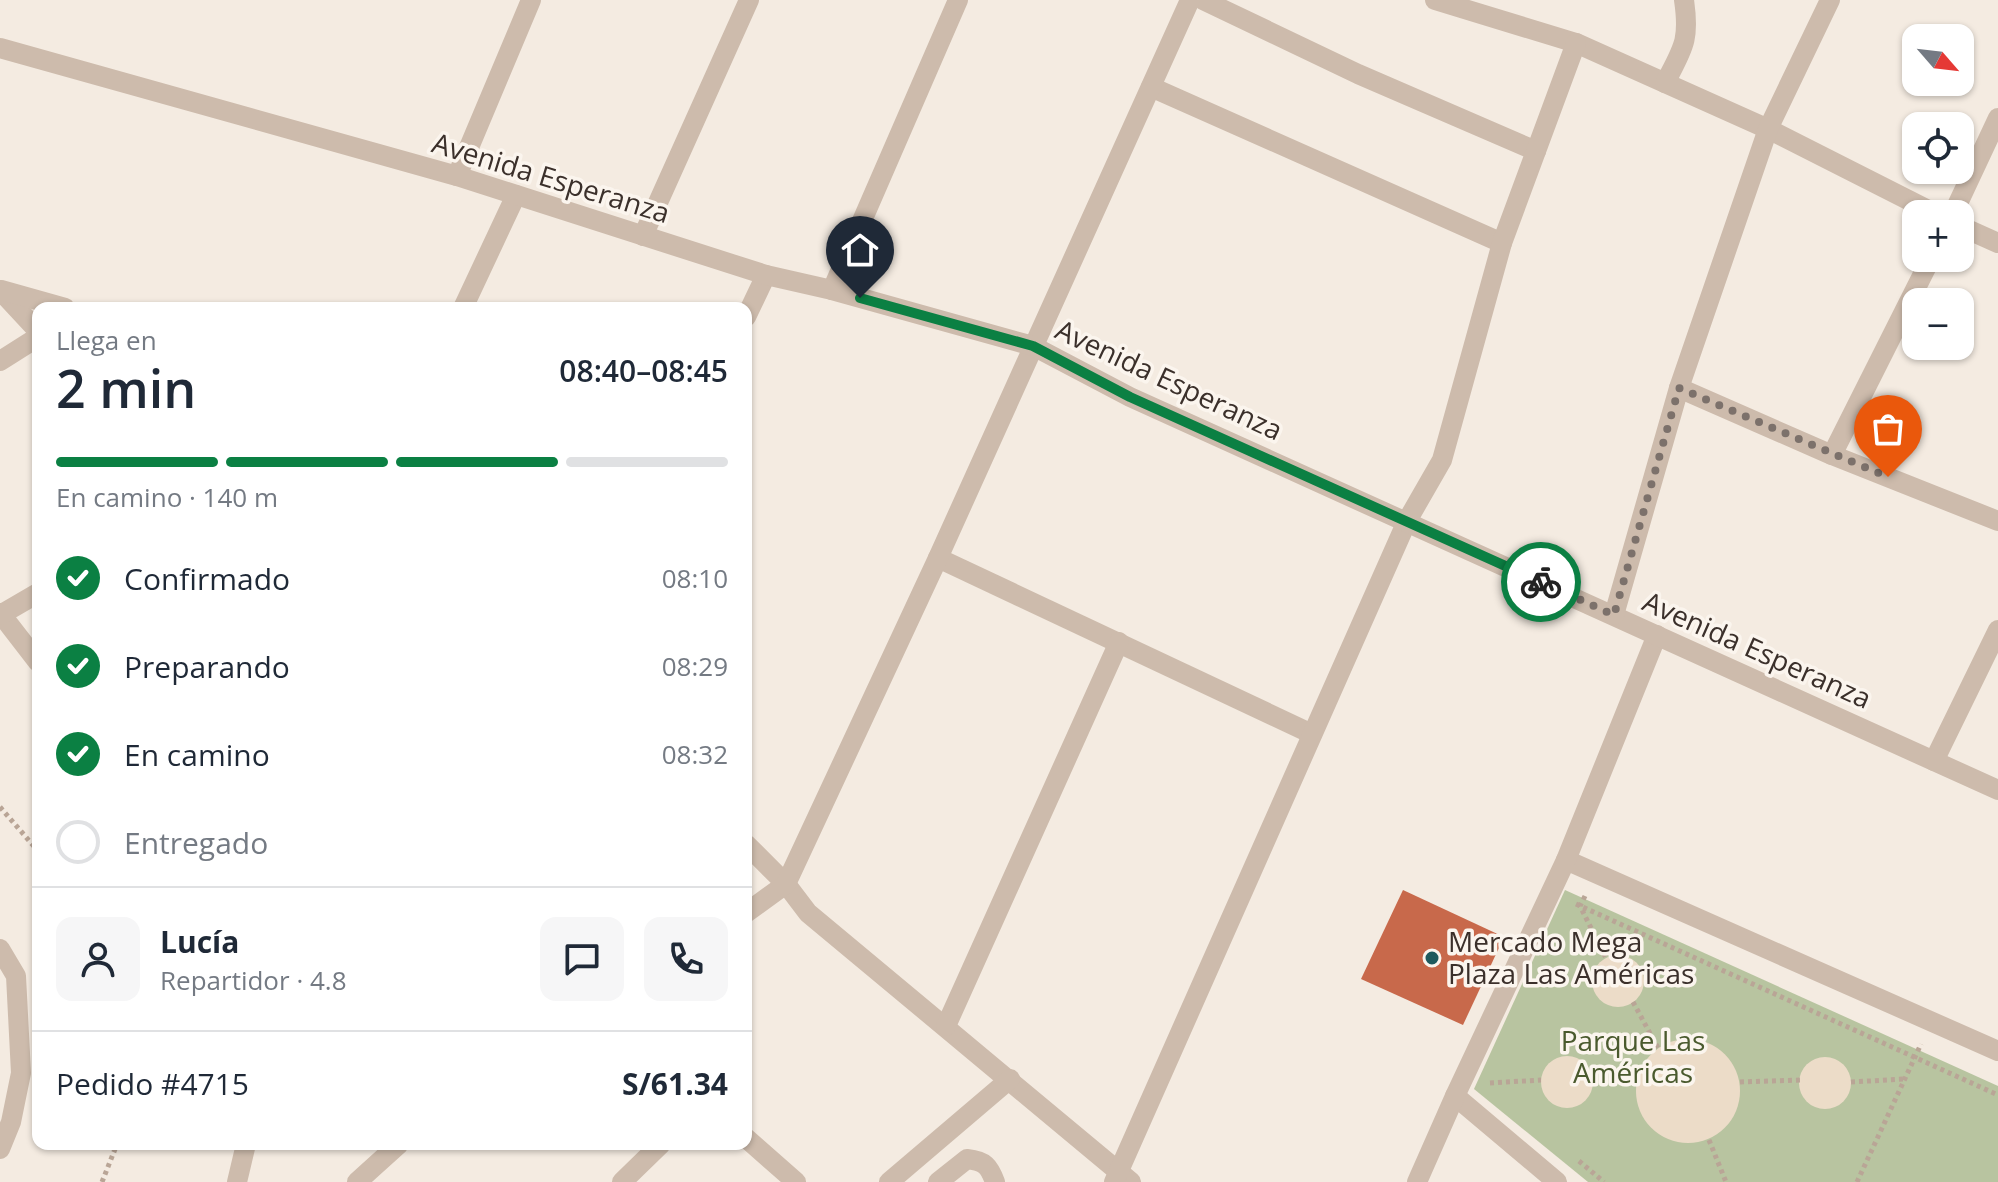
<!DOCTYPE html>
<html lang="es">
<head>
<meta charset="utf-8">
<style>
	:root { --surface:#fff; --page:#f6f6f7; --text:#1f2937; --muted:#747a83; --line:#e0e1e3; --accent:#0b8043 }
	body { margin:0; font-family:"Open Sans",sans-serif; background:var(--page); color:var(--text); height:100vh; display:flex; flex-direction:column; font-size:30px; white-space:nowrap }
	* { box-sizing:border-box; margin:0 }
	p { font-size:26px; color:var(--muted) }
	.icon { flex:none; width:44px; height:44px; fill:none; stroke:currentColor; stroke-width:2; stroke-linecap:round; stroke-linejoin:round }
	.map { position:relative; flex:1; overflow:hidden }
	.drawer { position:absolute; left:32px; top:302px; width:720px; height:848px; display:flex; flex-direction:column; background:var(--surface); border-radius:16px; box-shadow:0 2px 6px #0004 }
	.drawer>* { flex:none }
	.needle { width:52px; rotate:118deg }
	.controls { position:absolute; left:1902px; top:24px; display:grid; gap:16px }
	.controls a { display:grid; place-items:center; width:72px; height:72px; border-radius:16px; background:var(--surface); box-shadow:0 2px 6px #0004; font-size:40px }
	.pin { position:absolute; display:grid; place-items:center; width:68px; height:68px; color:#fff; margin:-82px -34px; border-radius:50% 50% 50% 0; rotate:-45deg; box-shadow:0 0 8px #0007 }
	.pin .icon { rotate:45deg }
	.courier { position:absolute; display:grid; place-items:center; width:80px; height:80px; margin:-40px; border:6px solid #0b8043; border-radius:50%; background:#fff; color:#222; box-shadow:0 2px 10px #0007 }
	.overview em { font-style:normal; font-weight:600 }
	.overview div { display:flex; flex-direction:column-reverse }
	.overview { display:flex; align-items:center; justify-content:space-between; height:136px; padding:0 24px }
	h1 { font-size:52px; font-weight:600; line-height:60px }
	.bar { display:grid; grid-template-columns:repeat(4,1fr); gap:12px 8px; align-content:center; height:96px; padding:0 24px }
	.bar i { height:10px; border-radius:6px; background:var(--line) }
	.bar .active { background:var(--accent) }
	.bar p { grid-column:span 4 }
	.line { display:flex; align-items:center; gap:20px; padding:0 24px; border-top:2px solid var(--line) }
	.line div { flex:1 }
	.round { display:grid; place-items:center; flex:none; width:84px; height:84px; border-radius:16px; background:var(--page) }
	ol { padding:0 24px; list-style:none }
	li { display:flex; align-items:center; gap:24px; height:88px }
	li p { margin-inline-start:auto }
	li .icon { padding:8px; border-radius:50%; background:var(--accent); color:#fff; stroke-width:4 }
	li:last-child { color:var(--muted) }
	li i { width:44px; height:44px; border:4px solid var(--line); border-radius:50% }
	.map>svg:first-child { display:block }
	.green { fill:#b8c4a0 }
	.plaza { fill:#ecdcc8 }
	.building { fill:#c8694b }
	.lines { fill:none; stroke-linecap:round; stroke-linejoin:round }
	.path { stroke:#b9a596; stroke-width:5; stroke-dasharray:4 4; stroke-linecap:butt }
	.minor { stroke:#cdbbac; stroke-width:20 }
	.tertiary { stroke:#cdbbac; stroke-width:20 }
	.done { stroke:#7c716b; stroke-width:8; stroke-dasharray:0 14.4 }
	.route { stroke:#0b8043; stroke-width:10 }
	.poi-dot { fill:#1f5a5e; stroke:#fbf5ee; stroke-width:3 }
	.labels { text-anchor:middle; stroke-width:7; stroke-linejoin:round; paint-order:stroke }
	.street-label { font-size:28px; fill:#3b302b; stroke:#fbf5ee }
	.poi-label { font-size:28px; fill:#3b302b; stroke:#fbf5ee; text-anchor:start }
	.park-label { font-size:28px; fill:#4a5a2e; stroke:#fbf5ee }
</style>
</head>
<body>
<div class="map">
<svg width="1998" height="1182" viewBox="0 0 1998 1182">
	<rect width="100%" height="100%" fill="#f4ebe1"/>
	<polygon class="green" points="1565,890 1998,1086 1998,1182 1588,1182 1474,1089"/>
	<g class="plaza">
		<circle cx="1618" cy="981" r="26"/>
		<circle cx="1688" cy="1091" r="52"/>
		<circle cx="1567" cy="1082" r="26"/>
		<circle cx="1825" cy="1083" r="26"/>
	</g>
	<polygon class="building" points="1403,890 1504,937 1463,1025 1361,979"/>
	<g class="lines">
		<g class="path">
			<polyline points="0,807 38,851"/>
			<polyline points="1585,896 1580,906 1606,958"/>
			<polyline points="1576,904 1998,1095"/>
			<polyline points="1633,1002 1658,1048"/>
			<polyline points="1593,1081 1637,1076"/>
			<polyline points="1740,1082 1800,1080"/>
			<polyline points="1851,1082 1905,1079"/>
			<polyline points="1490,1083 1541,1080"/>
			<polyline points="1709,1140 1726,1182"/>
			<polyline points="1579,1161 1604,1182"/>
			<polyline points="102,1182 117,1144"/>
			<polyline points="1857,1182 1921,1044"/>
		</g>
		<g class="minor">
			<polyline points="1203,0 1358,74 1536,151"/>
			<polyline points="1435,0 1576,43 1768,129 1936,214"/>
			<path d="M1665,83C1683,48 1690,41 1684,0"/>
			<polyline points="1151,87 1502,243"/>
			<polyline points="457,176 531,0"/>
			<polyline points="1953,214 1998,118"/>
			<polyline points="1960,226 1998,243"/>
			<polyline points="643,236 749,0"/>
			<polyline points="0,290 38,331"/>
			<polyline points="1,290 65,308"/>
			<polyline points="832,290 958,0"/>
			<polyline points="463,308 516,195"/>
			<polyline points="746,317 766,275"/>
			<polyline points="0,361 38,337"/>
			<polyline points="1679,388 1832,455 1998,521"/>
			<polyline points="1832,455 1931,258"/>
			<polyline points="938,558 1312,734"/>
			<polyline points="0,613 38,662"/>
			<polyline points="0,615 38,593"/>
			<polyline points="1934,761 1998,630"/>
			<polyline points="746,844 786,884 808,913 1131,1182"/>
			<polyline points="1566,860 1998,1051"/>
			<polyline points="746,913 786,884 938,558 1190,0"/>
			<polyline points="0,949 16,976 21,1073 11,1122 0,1149"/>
			<polyline points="946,1026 1119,642"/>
			<polyline points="1455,1096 1557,1182"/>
			<polyline points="746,1138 796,1182"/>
			<polyline points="237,1182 246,1144"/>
			<polyline points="357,1182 399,1144"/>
			<polyline points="622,1182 661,1144"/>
			<polyline points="889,1182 1010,1079"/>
			<path d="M938,1182L967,1159C985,1161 989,1166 995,1182"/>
			<polyline points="1114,1182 1407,521 1442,460 1502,243 1576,43"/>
			<polyline points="1417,1182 1455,1096 1566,860 1657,635"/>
		</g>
		<g class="tertiary">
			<polyline points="0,48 457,176 766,275 832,290 1033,346 1130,397 1998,790"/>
			<polyline points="1614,615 1679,388 1768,129 1830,0"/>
		</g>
	</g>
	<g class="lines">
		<polyline class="done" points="1541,582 1614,615 1679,388 1888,477"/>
		<polyline class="route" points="860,298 1033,346 1130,397 1541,582"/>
	</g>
	<circle class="poi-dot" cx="1432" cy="958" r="8"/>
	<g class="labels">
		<g class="street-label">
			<text transform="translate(551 178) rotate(17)" y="10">Avenida Esperanza</text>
			<text transform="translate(1169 380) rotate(25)" y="10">Avenida Esperanza</text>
			<text transform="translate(1757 650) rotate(24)" y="10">Avenida Esperanza</text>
		</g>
		<g class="poi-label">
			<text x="1448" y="952">Mercado Mega<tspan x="1448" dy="32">Plaza Las Américas</tspan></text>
		</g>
		<g class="park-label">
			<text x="1633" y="1051">Parque Las<tspan x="1633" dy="32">Américas</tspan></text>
		</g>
	</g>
</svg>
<div class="controls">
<a><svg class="needle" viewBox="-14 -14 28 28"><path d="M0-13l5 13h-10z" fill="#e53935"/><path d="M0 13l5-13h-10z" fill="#747a83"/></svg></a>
<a><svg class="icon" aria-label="locate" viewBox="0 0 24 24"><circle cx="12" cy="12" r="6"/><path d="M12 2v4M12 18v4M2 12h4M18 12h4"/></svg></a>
<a>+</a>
<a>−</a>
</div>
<div class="pin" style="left:1888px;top:477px;background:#ea580c"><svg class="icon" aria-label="bag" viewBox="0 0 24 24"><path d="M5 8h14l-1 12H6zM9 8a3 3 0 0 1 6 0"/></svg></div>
<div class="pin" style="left:860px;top:298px;background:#1f2937"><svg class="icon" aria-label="home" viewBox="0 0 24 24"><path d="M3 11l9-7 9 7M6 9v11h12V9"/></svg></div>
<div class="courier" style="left:1541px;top:582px"><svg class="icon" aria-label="bike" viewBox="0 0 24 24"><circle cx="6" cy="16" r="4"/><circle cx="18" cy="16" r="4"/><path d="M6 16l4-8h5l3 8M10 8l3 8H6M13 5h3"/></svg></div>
<section class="drawer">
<div class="overview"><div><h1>2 min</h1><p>Llega en</p></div><em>08:40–08:45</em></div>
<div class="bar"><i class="active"></i><i class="active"></i><i class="active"></i><i></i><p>En camino · 140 m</p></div>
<ol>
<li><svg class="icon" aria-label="check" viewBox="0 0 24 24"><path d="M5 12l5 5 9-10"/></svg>Confirmado<p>08:10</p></li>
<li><svg class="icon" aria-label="check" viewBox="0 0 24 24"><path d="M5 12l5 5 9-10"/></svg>Preparando<p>08:29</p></li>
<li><svg class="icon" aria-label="check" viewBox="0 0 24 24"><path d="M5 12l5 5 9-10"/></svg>En camino<p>08:32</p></li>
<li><i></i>Entregado</li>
</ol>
<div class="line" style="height:144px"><a class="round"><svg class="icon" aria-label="person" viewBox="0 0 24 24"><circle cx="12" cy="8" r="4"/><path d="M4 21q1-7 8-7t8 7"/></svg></a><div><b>Lucía</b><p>Repartidor · 4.8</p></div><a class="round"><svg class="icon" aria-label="chat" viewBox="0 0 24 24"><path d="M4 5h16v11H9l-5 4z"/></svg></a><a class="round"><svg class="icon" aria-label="phone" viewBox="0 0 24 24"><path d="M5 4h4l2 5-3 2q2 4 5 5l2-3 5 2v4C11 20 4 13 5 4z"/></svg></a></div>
<div class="line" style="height:104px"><div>Pedido #4715</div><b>S/61.34</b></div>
</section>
</div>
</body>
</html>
